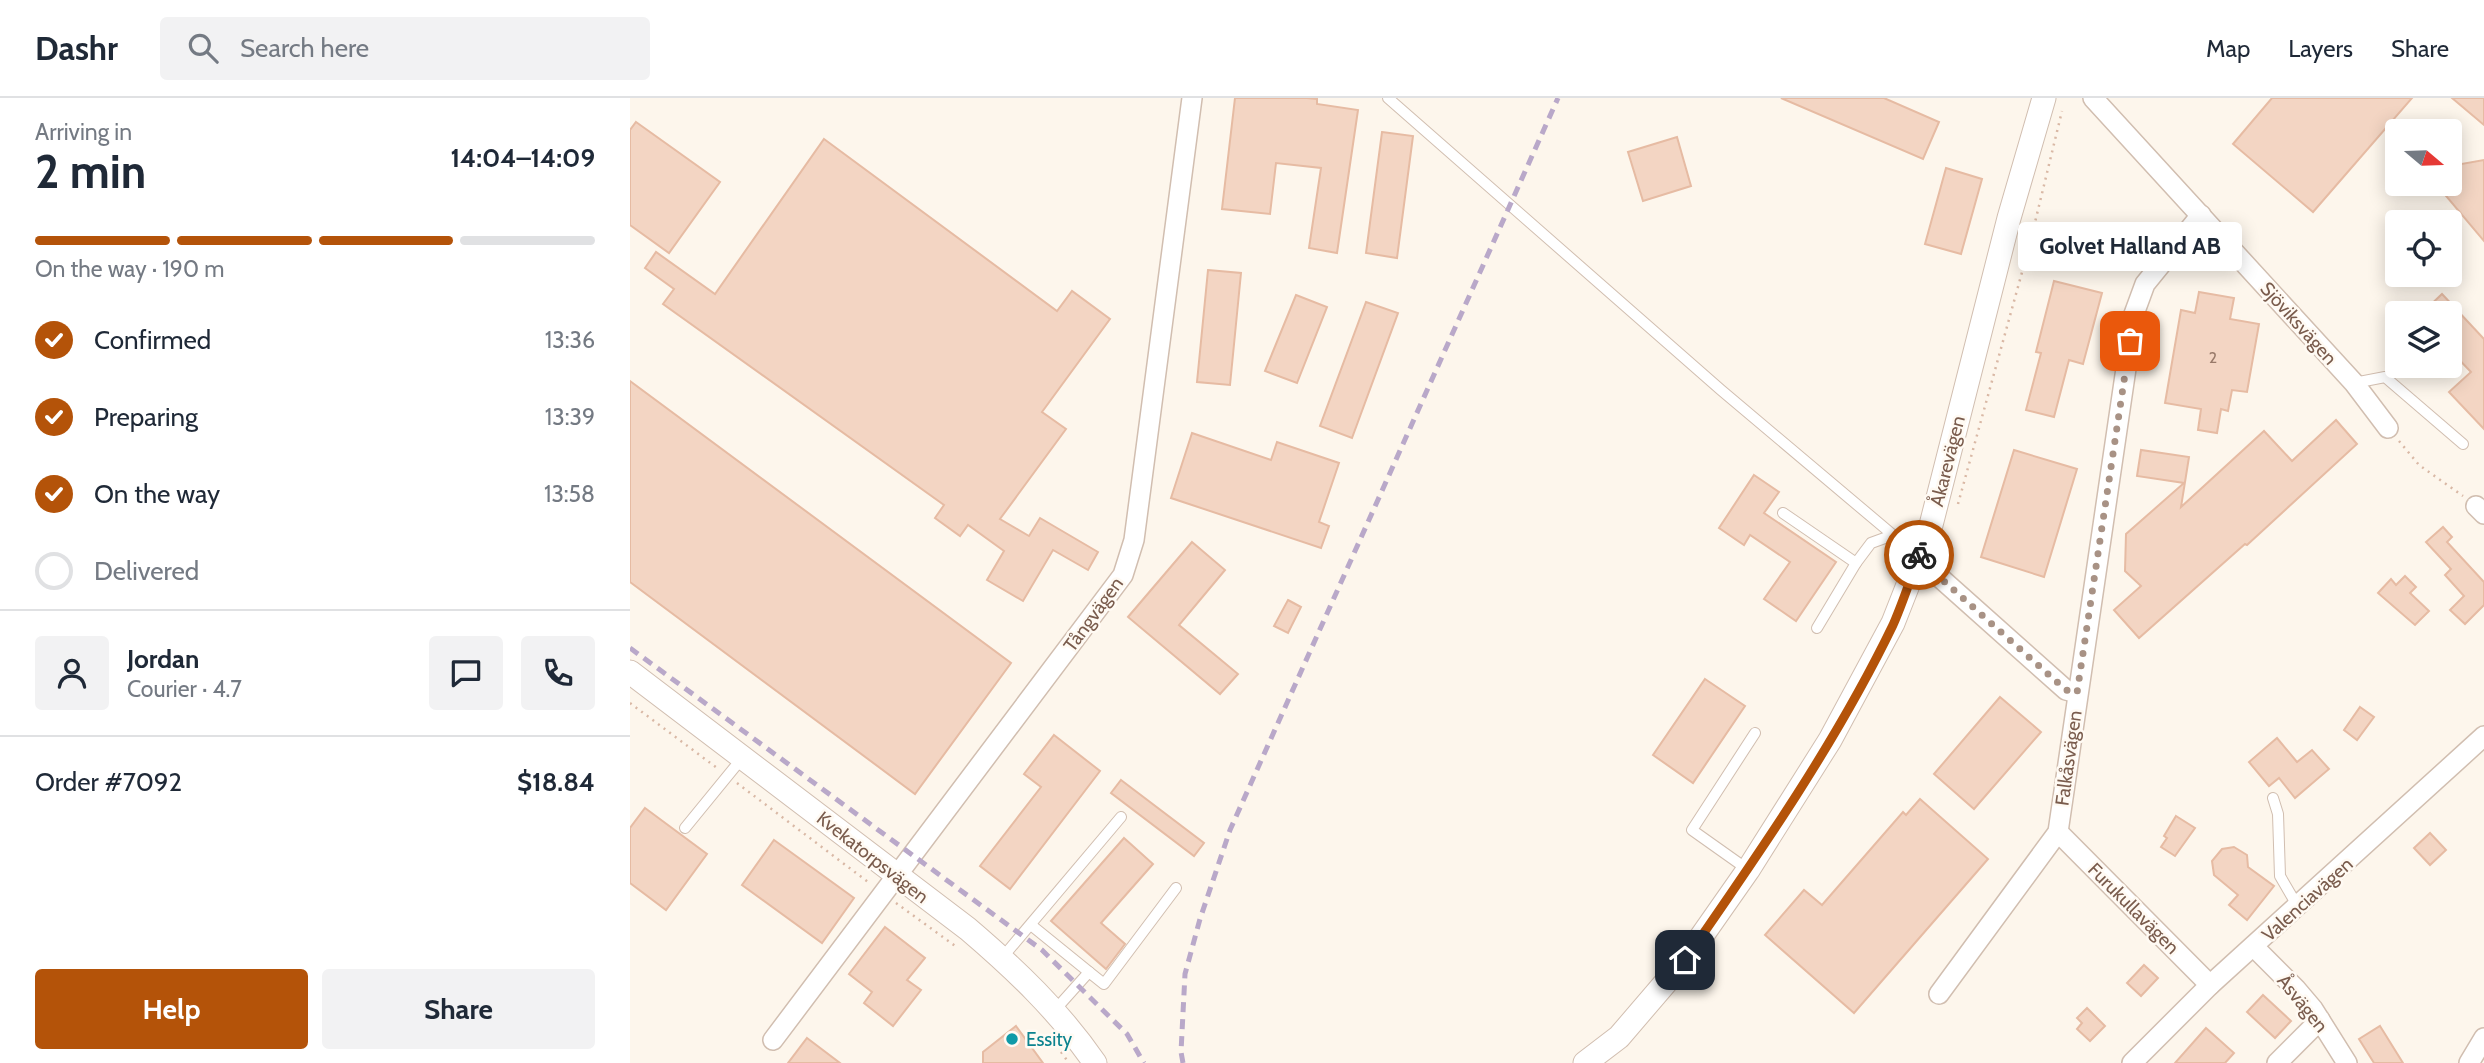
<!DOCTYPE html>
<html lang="en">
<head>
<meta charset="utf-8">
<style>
	:root { --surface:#fff; --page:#f2f2f3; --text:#1f2937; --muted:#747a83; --line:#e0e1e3; --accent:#b45309 }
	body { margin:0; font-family:Cabin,sans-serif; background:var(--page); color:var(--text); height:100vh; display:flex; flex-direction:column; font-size:26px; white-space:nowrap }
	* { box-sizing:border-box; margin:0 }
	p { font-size:23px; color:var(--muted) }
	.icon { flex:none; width:38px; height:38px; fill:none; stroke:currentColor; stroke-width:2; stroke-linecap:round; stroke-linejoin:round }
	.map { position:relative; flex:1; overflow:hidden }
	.sheet { display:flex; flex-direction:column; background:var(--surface); width:630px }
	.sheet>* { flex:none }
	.needle { width:46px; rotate:109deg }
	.controls { position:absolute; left:1755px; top:21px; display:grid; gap:14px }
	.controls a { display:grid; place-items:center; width:77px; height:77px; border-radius:7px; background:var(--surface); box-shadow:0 4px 18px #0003; font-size:35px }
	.pin { position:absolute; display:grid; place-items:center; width:60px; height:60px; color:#fff; margin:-30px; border-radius:14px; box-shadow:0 4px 10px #0006 }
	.courier { position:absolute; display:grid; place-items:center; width:70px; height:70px; margin:-35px; border:5px solid #b45309; border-radius:50%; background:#fff; color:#222; box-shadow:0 2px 9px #0007 }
	.bubble { position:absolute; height:49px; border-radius:7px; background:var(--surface); box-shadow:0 4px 18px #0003; font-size:23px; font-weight:800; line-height:49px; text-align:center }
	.summary em { font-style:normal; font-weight:800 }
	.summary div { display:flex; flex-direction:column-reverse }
	.summary { display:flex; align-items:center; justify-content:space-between; height:119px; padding:0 35px }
	h1 { font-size:46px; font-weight:800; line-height:52px }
	.bar { display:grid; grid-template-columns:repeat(4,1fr); gap:10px 7px; align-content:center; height:84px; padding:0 35px }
	.bar i { height:9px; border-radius:5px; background:var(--line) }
	.bar .on { background:var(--accent) }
	.bar p { grid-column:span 4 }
	.line { display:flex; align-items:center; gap:18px; padding:0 35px; border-top:2px solid var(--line) }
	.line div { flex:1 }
	.round { display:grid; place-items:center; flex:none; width:74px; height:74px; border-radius:7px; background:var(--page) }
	ol { padding:0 35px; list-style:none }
	li { display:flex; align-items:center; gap:21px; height:77px }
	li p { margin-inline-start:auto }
	li .icon { padding:7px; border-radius:50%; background:var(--accent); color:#fff; stroke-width:4 }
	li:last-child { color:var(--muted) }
	li i { width:38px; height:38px; border:4px solid var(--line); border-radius:50% }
	.button { display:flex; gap:14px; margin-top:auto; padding:14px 35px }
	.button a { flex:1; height:80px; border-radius:7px; background:var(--accent); color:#fff; font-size:28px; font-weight:800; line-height:80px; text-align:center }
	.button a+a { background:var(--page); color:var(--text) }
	header { display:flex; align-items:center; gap:42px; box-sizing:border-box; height:98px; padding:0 35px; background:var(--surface); border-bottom:2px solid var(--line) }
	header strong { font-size:33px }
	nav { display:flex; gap:38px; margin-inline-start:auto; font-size:24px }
	.search { width:490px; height:63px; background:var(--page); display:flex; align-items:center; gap:18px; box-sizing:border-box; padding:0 24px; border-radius:7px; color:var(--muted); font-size:26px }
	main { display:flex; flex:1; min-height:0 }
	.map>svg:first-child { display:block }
	.building { fill:#f3d5c3; stroke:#e6bba3; stroke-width:2 }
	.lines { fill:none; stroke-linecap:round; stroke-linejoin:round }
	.service-casing { stroke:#d1beb0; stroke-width:12 }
	.minor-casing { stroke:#d1beb0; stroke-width:22 }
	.tertiary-casing { stroke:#d1beb0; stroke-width:25 }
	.path { stroke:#d9b8a5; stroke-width:2.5; stroke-dasharray:2 5; stroke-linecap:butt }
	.service { stroke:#fff; stroke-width:10 }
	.minor { stroke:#fff; stroke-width:19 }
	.tertiary { stroke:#fff; stroke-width:23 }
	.rail { stroke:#b9a8c9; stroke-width:5; stroke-dasharray:10 7; stroke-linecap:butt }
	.done { stroke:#a89285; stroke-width:7; stroke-dasharray:0 12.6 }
	.route { stroke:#b45309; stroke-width:9 }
	.culture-dot { fill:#0f9aa8; stroke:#fffaf3; stroke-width:2.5 }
	.labels { text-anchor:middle; stroke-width:5; stroke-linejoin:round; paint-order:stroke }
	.number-label { font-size:16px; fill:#987a6a }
	.street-label { font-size:19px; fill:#7a5c4d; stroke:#fffaf3 }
	.culture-label { font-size:19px; fill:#0d838f; stroke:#fffaf3; text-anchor:start }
</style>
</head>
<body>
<header>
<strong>Dashr</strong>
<div class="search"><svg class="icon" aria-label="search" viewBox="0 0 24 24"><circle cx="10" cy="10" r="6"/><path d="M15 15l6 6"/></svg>Search here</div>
<nav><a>Map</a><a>Layers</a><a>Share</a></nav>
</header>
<main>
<section class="sheet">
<div class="summary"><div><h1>2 min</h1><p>Arriving in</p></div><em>14:04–14:09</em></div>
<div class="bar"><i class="on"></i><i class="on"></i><i class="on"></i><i></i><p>On the way · 190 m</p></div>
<ol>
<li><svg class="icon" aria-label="check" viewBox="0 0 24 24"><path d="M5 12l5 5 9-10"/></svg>Confirmed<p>13:36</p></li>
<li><svg class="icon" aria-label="check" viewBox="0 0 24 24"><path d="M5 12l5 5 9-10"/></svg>Preparing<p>13:39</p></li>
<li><svg class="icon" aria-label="check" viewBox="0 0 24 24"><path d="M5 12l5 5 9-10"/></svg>On the way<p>13:58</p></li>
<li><i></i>Delivered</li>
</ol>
<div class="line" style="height:126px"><a class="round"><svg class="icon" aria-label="person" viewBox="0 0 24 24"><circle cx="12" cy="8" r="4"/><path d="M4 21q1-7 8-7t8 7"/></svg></a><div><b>Jordan</b><p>Courier · 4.7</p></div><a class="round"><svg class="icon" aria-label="chat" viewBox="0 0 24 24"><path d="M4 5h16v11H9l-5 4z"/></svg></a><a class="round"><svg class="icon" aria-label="phone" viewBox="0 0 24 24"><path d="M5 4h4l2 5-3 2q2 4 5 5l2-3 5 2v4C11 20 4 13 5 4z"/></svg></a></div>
<div class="line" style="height:91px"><div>Order #7092</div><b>$18.84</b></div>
<div class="button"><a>Help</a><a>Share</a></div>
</section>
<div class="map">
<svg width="1854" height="965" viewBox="0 0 1854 965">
	<rect width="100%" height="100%" fill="#fdf6ec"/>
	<g class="building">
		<polygon points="605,0 677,0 687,1 687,6 728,12 707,155 679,150 691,70 646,65 640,116 592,111"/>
		<polygon points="1151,0 1254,0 1309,24 1293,61"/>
		<polygon points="1642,0 1782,0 1683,114 1603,46"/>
		<polygon points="1822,0 1854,0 1854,27"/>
		<polygon points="6,24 90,84 39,155 0,127 0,32"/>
		<polygon points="752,34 783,38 767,160 736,155"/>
		<polygon points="1047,39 1061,88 1013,103 998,54"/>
		<polygon points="194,41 427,213 442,193 480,221 412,314 436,331 370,421 399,438 410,420 468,454 458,472 423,452 393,503 357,482 374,453 338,427 330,438 305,420 314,407 33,206 44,191 15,170 26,154 85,196"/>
		<polygon points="1854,62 1854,143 1806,86 1820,86 1820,68"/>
		<polygon points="1316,70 1352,81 1331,156 1295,146"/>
		<polygon points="578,172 611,175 600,287 567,284"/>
		<polygon points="1424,183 1472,195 1453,266 1439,262 1424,319 1396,312 1411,255 1406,254"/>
		<polygon points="1569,194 1604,200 1600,221 1629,226 1617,294 1602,292 1598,313 1591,311 1587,335 1568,332 1571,311 1535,305 1551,212 1565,215"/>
		<polygon points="1812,196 1854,241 1854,331 1819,294 1841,274 1820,252 1820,215 1792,215"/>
		<polygon points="666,197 697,209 667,285 635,273"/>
		<polygon points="736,204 768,215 722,340 690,328"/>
		<polygon points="0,283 381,565 285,696 0,484"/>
		<polygon points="1706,322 1727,346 1617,447 1615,446 1509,540 1484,512 1511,488 1495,473 1496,436 1554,385 1507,378 1511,352 1559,359 1551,409 1634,333 1662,363"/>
		<polygon points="562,335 641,362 647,344 709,365 689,424 699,428 691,450 541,400"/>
		<polygon points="1384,352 1447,371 1414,479 1351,459"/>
		<polygon points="1124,377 1149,394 1134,415 1206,464 1166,523 1134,501 1160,464 1120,437 1114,447 1089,430"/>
		<polygon points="1813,429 1822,439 1817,444 1854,484 1854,507 1835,526 1820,512 1834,498 1815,477 1821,471 1796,444"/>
		<polygon points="562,444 595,472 549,527 608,576 590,596 498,519"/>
		<polygon points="1775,478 1786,489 1780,495 1799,513 1785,527 1748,495 1761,481 1766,487"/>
		<polygon points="658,502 671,509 658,535 644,528"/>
		<polygon points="1075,581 1115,608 1063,685 1023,657"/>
		<polygon points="1370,599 1411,634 1344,711 1304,676"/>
		<polygon points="1730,609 1744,619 1727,642 1714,632"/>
		<polygon points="424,637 470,673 380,791 350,768 411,689 394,676"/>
		<polygon points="1647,640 1667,664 1682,652 1699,671 1665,700 1649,680 1639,688 1619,664"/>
		<polygon points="491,682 574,745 564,758 481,695"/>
		<polygon points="1290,701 1358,761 1224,915 1135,837 1174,792 1192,807 1273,714 1276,717"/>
		<polygon points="15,710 77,756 36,812 0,785 0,730"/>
		<polygon points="1546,718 1565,730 1545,758 1531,749 1537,740 1534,738"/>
		<polygon points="1800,735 1816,752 1800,767 1784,750"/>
		<polygon points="494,740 523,766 471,825 495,846 476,871 421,823"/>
		<polygon points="144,742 224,800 192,845 112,787"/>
		<polygon points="1604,749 1617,757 1618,769 1644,788 1617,822 1599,807 1608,797 1584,777 1582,763 1592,751"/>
		<polygon points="255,829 295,860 277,882 291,892 263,928 234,905 242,894 219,876"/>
		<polygon points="1514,867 1528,880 1511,898 1497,885"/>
		<polygon points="1633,897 1661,923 1645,940 1617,914"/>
		<polygon points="1457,910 1475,928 1460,943 1447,931 1452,925 1447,920"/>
		<polygon points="386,928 413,965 353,965 353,954"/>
		<polygon points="1750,928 1773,965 1744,965 1729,941"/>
		<polygon points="1576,930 1604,955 1595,965 1545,965"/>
		<polygon points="177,940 210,965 158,965"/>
	</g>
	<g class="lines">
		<defs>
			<g id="service">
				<polyline points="758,0 1091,292 1263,437 1292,449"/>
				<polyline points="1724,285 1755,279 1833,346"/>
				<polyline points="1153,415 1226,465"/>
				<polyline points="1187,530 1226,465 1241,445 1263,437"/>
				<polyline points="1643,700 1648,716 1650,778 1668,809"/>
				<polyline points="55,730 113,659"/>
				<polyline points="1117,771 1062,732 1125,635"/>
				<polyline points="401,827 459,874"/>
				<polyline points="372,860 491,719"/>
				<polyline points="425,912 459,874 474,886 546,790"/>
			</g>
			<g id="minor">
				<polyline points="1463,0 1724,285 1758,330"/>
				<polyline points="1846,408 1854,416"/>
				<polyline points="1292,449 1307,477 1436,592 1447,595"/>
				<polyline points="1428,734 1580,887"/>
				<polyline points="1624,849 1666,891 1683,911 1717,965"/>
				<polyline points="1309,896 1428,734 1504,216 1515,186 1571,117"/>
				<polyline points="143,942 493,477 504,442 562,0"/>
				<polyline points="1502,965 1580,887 1854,638"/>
				<polyline points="1647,965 1690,922"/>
				<polyline points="1839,965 1854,940"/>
			</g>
			<g id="tertiary">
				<path d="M0,574L338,831C386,872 429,913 465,965"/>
				<polyline points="955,965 989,939 1055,862 1118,772 1200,642 1263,525 1300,431 1379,120 1414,0"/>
			</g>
		</defs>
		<use href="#service" class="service-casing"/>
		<use href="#minor" class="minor-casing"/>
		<use href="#tertiary" class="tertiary-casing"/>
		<g class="path">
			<polyline points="1769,343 1789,367 1833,398"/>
			<polyline points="1328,406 1399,149 1432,13"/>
			<polyline points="0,605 87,670"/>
			<polyline points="107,685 238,784"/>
			<polyline points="266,805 328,850"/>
			<polyline points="431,954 439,965"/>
		</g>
		<use href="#service" class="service"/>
		<use href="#minor" class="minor"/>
		<use href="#tertiary" class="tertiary"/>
		<g class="rail">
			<polyline points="0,550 412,852 497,936 514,965"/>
			<polyline points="553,965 551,954 555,876 570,821 600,732 928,0"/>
		</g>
	</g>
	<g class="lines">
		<polyline class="done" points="1289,457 1292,449 1307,477 1436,592 1447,595 1500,243"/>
		<path class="route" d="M1055,862C1130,754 1206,645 1263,527C1273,504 1281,480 1289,457"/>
	</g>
	<circle class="culture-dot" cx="382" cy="941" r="7"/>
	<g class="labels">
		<g class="number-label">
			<text x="1583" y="265">2</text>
		</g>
		<g class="street-label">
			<text transform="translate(1669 225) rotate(48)" y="7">Sjöviksvägen</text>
			<text transform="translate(1317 363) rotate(-76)" y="7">Åkarevägen</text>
			<text transform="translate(463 516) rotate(-54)" y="7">Tångvägen</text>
			<text transform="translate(1438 660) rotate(-82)" y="7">Falkåsvägen</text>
			<text transform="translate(243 759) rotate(38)" y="7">Kvekatorpsvägen</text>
			<text transform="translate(1677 801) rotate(-42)" y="7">Valenciavägen</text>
			<text transform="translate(1504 810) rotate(45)" y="7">Furukullavägen</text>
			<text transform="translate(1673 905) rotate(51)" y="7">Åsvägen</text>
		</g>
		<g class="culture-label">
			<text x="396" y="948">Essity</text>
		</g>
	</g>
</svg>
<div class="controls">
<a><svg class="needle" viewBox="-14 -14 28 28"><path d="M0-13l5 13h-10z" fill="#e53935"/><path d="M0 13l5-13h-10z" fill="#747a83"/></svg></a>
<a><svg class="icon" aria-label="locate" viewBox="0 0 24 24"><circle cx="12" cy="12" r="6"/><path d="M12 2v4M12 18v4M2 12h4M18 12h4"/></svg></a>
<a><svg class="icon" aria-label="layers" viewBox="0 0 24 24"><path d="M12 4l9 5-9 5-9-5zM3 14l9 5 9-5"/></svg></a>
</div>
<div class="pin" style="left:1500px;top:243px;background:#ea580c"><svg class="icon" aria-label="bag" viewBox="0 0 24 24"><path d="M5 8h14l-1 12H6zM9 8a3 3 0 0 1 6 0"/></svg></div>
<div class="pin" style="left:1055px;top:862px;background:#1f2937"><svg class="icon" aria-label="home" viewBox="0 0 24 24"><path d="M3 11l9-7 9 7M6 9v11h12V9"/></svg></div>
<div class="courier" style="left:1289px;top:457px"><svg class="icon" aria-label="bike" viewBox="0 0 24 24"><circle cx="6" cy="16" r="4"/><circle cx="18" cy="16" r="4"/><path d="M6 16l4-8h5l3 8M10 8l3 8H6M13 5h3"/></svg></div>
<div class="bubble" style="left:1388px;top:124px;width:224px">Golvet Halland AB</div>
</div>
</main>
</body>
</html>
